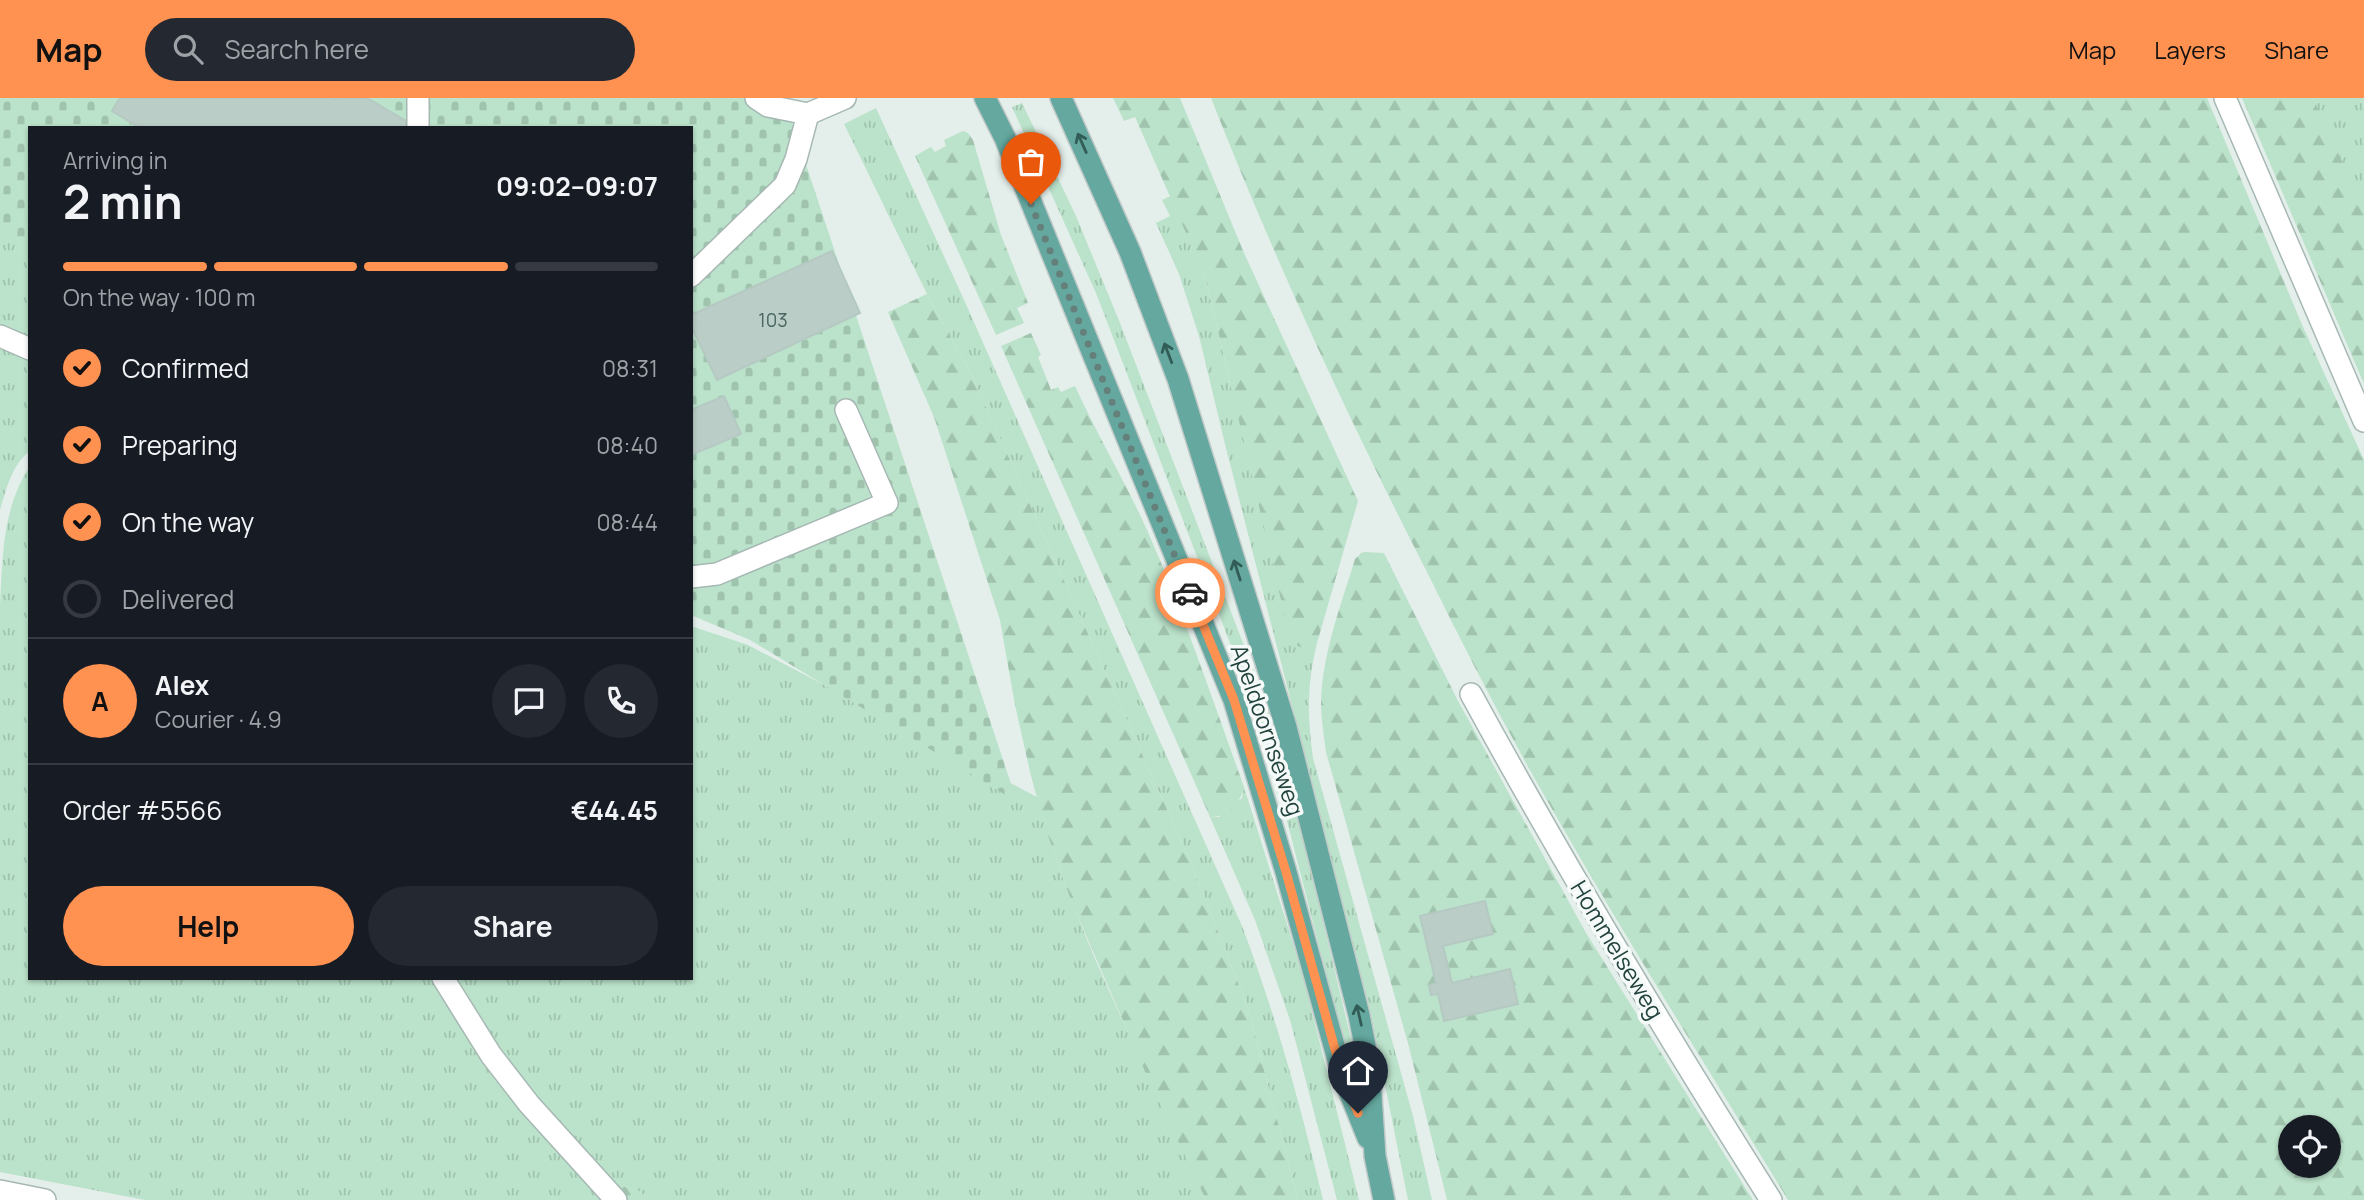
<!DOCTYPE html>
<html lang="en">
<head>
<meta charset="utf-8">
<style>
	:root { --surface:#171b24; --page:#242831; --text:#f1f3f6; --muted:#9ea1a6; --line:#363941; --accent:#ff9151 }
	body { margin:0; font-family:Manrope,sans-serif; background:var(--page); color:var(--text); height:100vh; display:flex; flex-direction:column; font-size:26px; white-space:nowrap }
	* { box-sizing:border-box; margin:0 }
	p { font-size:23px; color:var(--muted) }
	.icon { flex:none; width:38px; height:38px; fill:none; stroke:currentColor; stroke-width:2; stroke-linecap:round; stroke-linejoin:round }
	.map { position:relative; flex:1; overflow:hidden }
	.drawer { position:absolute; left:28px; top:28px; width:665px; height:854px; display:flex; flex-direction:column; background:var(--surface); border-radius:0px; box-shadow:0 2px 5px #0004 }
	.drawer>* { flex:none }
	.buttons { position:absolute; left:2278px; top:1017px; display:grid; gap:14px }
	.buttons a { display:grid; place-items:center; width:63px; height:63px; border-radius:50%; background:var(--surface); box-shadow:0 2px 5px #0004; font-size:35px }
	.pin { position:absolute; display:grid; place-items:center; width:60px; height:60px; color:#fff; margin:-72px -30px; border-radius:50% 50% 50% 0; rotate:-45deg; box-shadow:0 0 7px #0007 }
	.pin .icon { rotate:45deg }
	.courier { position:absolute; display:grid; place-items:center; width:70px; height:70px; margin:-35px; border:5px solid #ff9151; border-radius:50%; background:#fff; color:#222; box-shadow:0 2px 9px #0007 }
	.summary em { font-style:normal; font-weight:700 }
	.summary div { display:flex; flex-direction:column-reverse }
	.summary { display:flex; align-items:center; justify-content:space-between; height:119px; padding:0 35px }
	h1 { font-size:46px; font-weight:700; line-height:52px }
	.bar { display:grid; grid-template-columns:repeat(4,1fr); gap:10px 7px; align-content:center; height:84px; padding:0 35px }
	.bar i { height:9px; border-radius:5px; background:var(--line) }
	.bar .selected { background:var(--accent) }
	.bar p { grid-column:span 4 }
	.line { display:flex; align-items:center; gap:18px; padding:0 35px; border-top:2px solid var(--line) }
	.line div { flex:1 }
	.round { display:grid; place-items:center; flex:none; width:74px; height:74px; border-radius:37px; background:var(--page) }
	ol { padding:0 35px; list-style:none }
	li { display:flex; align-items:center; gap:21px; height:77px }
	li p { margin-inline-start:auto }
	li .icon { padding:7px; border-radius:50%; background:var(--accent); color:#111; stroke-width:4 }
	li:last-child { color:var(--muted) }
	li i { width:38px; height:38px; border:4px solid var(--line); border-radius:50% }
	.action { display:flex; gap:14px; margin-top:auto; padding:14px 35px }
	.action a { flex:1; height:80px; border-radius:42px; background:var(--accent); color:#111; font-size:28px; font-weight:700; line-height:80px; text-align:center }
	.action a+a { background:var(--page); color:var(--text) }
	header { display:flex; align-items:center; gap:42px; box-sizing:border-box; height:98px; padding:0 35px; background:var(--accent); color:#111 }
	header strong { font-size:33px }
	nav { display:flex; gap:38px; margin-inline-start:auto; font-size:24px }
	.search { width:490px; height:63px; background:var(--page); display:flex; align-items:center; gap:18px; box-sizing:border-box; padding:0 24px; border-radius:38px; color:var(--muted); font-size:26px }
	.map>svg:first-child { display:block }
	.grass { fill:url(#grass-tufts) }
	.forest { fill:url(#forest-firs); fill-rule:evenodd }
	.cemetery { fill:url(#cemetery-stones) }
	.building { fill:#bbcdc7; stroke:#b5c9c3; stroke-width:2 }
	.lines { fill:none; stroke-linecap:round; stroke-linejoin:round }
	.minor-casing { stroke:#a6b8b3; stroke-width:24 }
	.major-casing { stroke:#c1cac9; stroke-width:24 }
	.minor { stroke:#fff; stroke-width:21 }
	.major { stroke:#64a89f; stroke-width:21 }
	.oneway { stroke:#325c56 }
	.done { stroke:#657f7a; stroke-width:7; stroke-dasharray:0 12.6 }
	.route { stroke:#ff9151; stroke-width:9 }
	.labels { text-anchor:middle; stroke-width:7; stroke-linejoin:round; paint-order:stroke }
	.number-label { font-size:19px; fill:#486560 }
	.street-label { font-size:23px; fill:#21423d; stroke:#f5faf8 }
</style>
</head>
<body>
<header>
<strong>Map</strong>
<div class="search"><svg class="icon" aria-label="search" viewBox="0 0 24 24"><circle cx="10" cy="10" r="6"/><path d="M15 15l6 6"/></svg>Search here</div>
<nav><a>Map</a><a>Layers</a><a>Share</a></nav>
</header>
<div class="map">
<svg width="2364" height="1102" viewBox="0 0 2364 1102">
	<defs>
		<pattern id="grass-tufts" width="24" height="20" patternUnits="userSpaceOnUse" patternTransform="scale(1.75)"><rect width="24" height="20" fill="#bbe2ca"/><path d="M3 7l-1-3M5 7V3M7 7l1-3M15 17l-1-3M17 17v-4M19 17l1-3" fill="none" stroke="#a0c3ae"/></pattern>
		<pattern id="forest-firs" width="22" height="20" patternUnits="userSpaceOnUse" patternTransform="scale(1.75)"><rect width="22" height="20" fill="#bbe2ca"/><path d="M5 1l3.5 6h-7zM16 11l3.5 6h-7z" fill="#a0c3ae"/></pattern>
		<pattern id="cemetery-stones" width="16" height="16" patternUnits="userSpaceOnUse" patternTransform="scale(1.75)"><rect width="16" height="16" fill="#bbe2ca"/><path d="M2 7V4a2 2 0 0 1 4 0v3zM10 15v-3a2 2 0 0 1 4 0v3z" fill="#a0c3ae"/></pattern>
	</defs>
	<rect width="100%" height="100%" fill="#e4efeb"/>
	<g class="grass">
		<polygon points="2248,0 2364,0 2364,261"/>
		<polygon points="1022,5 1076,118 1120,225 1266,605 1300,727 1358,970 1355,975 1351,969 1340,930 1274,672 1253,605 1096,195 1012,9"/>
		<path d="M876,10L965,204L1242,828C1276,918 1301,1009 1323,1102H1298L1248,910L1191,765L973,280L927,196L844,26Z"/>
		<polygon points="0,61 30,70 30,241 0,230"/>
		<path d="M1171,98L1205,178L1230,285L1313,549L1317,545C1307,586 1307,617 1313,660L1413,1018L1432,1102H1408L1371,916L1226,350L1199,238L1179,176L1156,125L1170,118L1162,102Z"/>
		<path d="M0,248L30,260V353C12,366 6,392 0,412Z"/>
		<path d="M30,368V880H433L603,1102H145L0,1074V506C3,456 2,411 30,368Z"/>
		<path d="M691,528L748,547L1037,699C1076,840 1147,969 1206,1102H651L637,1092L613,1086L535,1000L500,953L453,880H691Z"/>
		<polygon points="1244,689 1302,874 1359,1102 1337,1102 1290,922 1255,822 1210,719 1219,719 1242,700"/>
	</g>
	<g class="forest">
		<path d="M1113,0H1180L1244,155L1358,403L1317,545L1313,549C1301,552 1294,548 1289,536L1205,178L1135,19L1124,23Z"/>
		<path d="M1211,0H2207L2303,229L2364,362V1102H1788C1709,972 1627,843 1552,711C1508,635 1468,557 1429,478C1349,322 1275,163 1211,0ZM2291,1029H2329V1068H2291Z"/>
		<polygon points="2242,0 2313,0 2364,111 2364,286"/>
		<polygon points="963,33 968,35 973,42 1001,137 1028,205 1017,210 1024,225 996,237 915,58 931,49 935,54 946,48 944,42"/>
		<polygon points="927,196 973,280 1191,765 1248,910 1298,1102 1206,1102 1147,978 1072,805 1045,729 1031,678 1015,607 1000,522 934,319 888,214"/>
		<path d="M1031,235L1041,257L1038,259L1051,292L1058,289L1061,294L1075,288C1097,337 1125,383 1147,432C1184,516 1213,603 1244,689C1240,706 1229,719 1210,719L1001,248Z"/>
		<path d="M1365,454L1384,455L1458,603L1586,835L1753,1102H1447L1409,949L1326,654C1324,637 1321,621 1321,605C1322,556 1341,507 1355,461L1361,455Z"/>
		<polygon points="613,1086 637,1092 651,1102 627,1102"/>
	</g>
	<polygon class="cemetery" points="0,0 784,0 1017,704 750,542 691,517 691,30 30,30 30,152 0,133"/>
	<g class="building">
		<polygon points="120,0 333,0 336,2 337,0 367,0 406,23 406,30 140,30 112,13"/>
		<polygon points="832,153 860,215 717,282 691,228 691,217"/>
		<polygon points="724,298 741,336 691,357 691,312"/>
		<polygon points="1485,803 1493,836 1443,848 1452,885 1510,871 1518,906 1444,923 1438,896 1431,897 1429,887 1436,885 1420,818"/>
	</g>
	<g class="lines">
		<defs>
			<g id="minor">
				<polyline points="756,0 768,8 808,16 845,0"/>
				<polyline points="2225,0 2364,323"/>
				<polyline points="418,30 418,0"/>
				<polyline points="691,178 785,87 796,61 808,16"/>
				<polyline points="0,238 30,251"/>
				<polyline points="691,479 717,476 887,405 846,312"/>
				<path d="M1471,596C1565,768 1666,936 1771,1102"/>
				<polyline points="443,880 491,957 529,1006 616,1102"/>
				<polyline points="0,1093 45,1102"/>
			</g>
			<g id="major">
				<polyline points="985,0 1005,40 1234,602 1286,774 1341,973 1368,1040"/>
				<polyline points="1061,0 1130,154 1178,281 1286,629 1359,917 1369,968 1375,1058 1384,1102"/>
			</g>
		</defs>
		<use href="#minor" class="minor-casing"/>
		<use href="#major" class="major-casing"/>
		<use href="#minor" class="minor"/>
		<use href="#major" class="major"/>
	</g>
	<defs><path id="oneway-shaft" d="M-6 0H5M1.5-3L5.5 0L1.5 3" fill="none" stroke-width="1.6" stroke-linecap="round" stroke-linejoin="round" transform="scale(1.75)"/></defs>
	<g class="oneway">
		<use href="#oneway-shaft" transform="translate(1082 45) rotate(-114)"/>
		<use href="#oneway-shaft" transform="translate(1168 255) rotate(-111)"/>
		<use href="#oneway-shaft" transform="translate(1237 472) rotate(-108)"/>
		<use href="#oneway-shaft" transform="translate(1359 917) rotate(-103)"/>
	</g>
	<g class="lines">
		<polyline class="done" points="1031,106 1190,495"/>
		<polyline class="route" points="1190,495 1234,602 1286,774 1341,973 1358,1015"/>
	</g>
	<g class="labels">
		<g class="number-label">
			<text x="773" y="229">103</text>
		</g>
		<g class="street-label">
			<text transform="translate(1267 632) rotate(71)" y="8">Apeldoornseweg</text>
			<text transform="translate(1617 852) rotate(59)" y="8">Hommelseweg</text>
		</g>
	</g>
</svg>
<div class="buttons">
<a><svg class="icon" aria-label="locate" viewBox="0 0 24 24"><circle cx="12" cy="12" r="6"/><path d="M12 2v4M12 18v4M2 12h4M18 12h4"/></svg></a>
</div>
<div class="pin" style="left:1031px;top:106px;background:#ea580c"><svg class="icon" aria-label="bag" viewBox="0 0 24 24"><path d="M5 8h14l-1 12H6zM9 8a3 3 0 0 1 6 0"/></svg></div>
<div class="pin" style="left:1358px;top:1015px;background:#1f2937"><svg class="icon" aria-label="home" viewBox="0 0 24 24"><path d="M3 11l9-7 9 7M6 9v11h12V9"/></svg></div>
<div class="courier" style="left:1190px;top:495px"><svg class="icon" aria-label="car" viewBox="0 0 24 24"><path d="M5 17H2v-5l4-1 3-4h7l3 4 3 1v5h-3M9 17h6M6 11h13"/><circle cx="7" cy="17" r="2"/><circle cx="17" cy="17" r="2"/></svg></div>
<section class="drawer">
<div class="summary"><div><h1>2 min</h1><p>Arriving in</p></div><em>09:02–09:07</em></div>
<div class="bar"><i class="selected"></i><i class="selected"></i><i class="selected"></i><i></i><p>On the way · 100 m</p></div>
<ol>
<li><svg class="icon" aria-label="check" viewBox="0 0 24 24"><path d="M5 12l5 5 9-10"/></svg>Confirmed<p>08:31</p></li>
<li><svg class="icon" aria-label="check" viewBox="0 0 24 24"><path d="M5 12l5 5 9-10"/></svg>Preparing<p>08:40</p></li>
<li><svg class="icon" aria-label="check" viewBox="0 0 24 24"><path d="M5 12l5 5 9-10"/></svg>On the way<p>08:44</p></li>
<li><i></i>Delivered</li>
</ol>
<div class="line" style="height:126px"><b class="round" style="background:var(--accent);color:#111">A</b><div><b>Alex</b><p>Courier · 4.9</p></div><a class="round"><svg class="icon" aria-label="chat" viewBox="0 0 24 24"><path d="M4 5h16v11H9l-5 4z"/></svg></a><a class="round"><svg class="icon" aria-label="phone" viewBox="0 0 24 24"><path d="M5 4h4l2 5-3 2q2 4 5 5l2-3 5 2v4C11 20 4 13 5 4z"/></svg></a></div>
<div class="line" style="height:91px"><div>Order #5566</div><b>€44.45</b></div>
<div class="action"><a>Help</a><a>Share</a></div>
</section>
</div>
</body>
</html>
